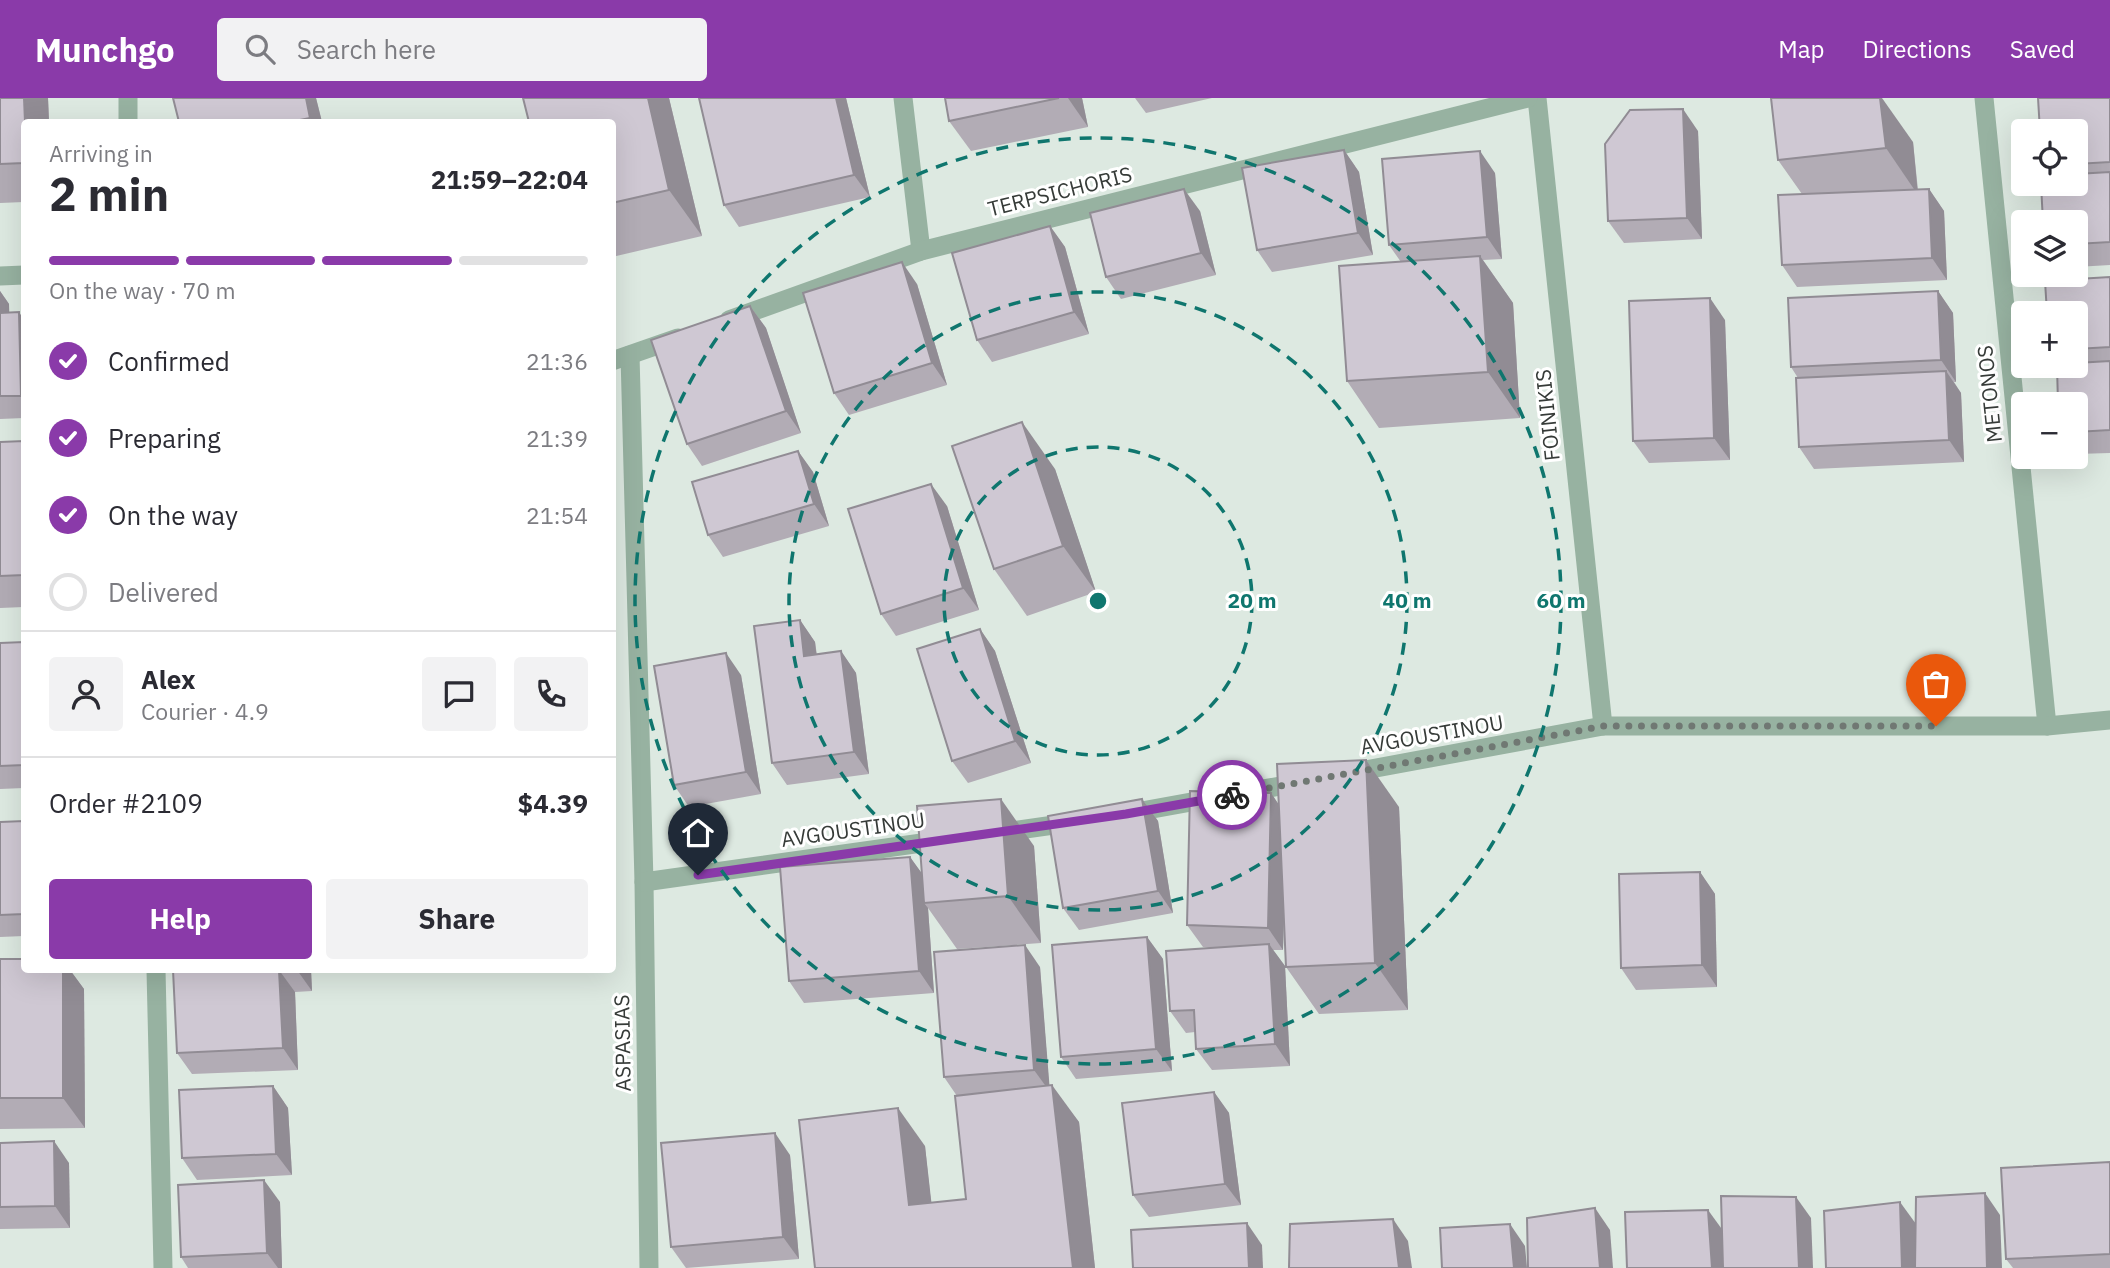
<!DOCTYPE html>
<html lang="en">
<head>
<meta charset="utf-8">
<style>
	:root { --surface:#fff; --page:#f2f2f3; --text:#2b2b33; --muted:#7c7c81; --line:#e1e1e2; --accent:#8a3aa9 }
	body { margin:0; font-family:"IBM Plex Sans",sans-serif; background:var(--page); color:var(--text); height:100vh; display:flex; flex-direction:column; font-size:26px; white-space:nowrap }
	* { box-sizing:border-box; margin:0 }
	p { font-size:23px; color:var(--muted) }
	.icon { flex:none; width:38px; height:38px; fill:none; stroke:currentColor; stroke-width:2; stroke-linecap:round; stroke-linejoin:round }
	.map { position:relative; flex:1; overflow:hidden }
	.details { position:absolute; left:21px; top:21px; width:595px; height:854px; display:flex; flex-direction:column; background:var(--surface); border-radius:7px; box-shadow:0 7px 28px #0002 }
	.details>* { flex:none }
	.buttons { position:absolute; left:2011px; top:21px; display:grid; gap:14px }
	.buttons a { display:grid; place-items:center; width:77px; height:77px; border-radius:7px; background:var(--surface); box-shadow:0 7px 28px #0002; font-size:35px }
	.pin { position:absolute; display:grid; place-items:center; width:60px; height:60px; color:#fff; margin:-72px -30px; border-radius:50% 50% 50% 0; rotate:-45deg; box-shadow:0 0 7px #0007 }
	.pin .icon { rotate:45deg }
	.courier { position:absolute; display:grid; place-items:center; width:70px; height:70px; margin:-35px; border:5px solid #8a3aa9; border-radius:50%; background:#fff; color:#222; box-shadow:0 2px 9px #0007 }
	.summary em { font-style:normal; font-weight:800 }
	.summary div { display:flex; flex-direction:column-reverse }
	.summary { display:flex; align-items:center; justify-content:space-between; height:119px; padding:0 28px }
	h1 { font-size:46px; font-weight:800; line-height:52px }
	.bar { display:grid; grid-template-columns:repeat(4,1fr); gap:10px 7px; align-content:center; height:84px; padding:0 28px }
	.bar i { height:9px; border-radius:5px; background:var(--line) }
	.bar .on { background:var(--accent) }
	.bar p { grid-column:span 4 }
	.line { display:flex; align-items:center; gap:18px; padding:0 28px; border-top:2px solid var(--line) }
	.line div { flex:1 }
	.round { display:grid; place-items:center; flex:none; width:74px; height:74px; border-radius:7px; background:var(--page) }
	ol { padding:0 28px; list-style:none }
	li { display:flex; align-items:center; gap:21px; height:77px }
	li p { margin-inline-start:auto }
	li .icon { padding:7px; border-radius:50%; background:var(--accent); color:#fff; stroke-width:4 }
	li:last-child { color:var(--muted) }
	li i { width:38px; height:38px; border:4px solid var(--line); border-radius:50% }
	.cta { display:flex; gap:14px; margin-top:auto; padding:14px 28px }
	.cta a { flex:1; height:80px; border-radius:7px; background:var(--accent); color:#fff; font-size:28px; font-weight:800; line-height:80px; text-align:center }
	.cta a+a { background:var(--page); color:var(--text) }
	header { display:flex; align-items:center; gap:42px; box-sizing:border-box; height:98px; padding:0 35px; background:var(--accent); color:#fff }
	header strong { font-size:33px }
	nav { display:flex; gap:38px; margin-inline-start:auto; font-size:24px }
	.search { width:490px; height:63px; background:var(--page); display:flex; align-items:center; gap:18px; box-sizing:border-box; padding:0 24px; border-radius:7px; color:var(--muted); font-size:26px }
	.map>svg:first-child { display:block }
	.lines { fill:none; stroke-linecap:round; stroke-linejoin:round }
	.minor { stroke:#97b2a1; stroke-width:19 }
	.tertiary { stroke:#97b2a1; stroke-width:19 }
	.wall { fill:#b2acb5 }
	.shaded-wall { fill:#918c94 }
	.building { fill:#cfc8d3; stroke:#918c94; stroke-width:2 }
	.done { stroke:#707873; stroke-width:7; stroke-dasharray:0 12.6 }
	.route { stroke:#8a3aa9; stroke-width:9 }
	.ring { fill:none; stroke:#0f766e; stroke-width:3.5; stroke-dasharray:12 9 }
	.labels { text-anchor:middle; stroke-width:6; stroke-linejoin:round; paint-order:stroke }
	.street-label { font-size:21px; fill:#363b38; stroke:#fff }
	.centre { fill:#0f766e; stroke:#fff; stroke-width:3.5 }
	.ring-label { font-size:21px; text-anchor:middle; font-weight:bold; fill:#0f766e; stroke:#fff; stroke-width:6; stroke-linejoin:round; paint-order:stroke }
</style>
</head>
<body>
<header>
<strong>Munchgo</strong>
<div class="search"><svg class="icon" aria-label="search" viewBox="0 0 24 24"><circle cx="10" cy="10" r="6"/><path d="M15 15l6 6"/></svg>Search here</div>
<nav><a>Map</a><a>Directions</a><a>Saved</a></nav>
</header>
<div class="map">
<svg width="2110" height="1170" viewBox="0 0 2110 1170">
	<rect width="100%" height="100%" fill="#dde9e1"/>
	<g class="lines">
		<g class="minor">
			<polyline points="903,0 921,153"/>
			<polyline points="1537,0 1603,628"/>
			<polyline points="1984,0 2047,628"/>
			<polyline points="0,178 24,177"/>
			<polyline points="729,222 921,153 1528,0"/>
			<polyline points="630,257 644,784 649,1170"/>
			<polyline points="612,263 678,240"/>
			<polyline points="1349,675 1603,628 2047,628 2110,622"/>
			<polyline points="1125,716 1302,684"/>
			<polyline points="997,735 1075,724"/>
			<polyline points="644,784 943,742"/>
		</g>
		<g class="tertiary">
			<polyline points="128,0 128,24"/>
			<polyline points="156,872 163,1170"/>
		</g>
	</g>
	<g class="wall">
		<polygon points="0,0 48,0 49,24 24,24 24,104 0,105"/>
		<polygon points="316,0 322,24 179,24"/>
		<polygon points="669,0 702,138 612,159 612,24"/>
		<polygon points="699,0 846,0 870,99 739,129 724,107"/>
		<polygon points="945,0 1082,0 1088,29 971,53 949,23"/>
		<polygon points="1135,0 1212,0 1146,15"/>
		<polygon points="2110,0 2110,167 2076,169 2076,33"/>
		<polygon points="1698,33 1702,141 1624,145 1608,123"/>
		<polygon points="1913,44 1918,92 1929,91 1944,113 1947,182 1797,189 1782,167 1802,96 1778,62"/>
		<polygon points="1344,52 1359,74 1373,157 1272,174 1257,152"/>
		<polygon points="1495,75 1502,161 1483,162 1513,205 1520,320 1379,330 1347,283 1401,164 1389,147"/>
		<polygon points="1200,113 1216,177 1121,201 1106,179"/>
		<polygon points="1050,128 1065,149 1089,236 992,264 977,242"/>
		<polygon points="2110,179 2110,355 2076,356 2076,215"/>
		<polygon points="917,186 947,287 849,317 834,295"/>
		<polygon points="0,193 9,206 9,215 24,222 24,320 0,321"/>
		<polygon points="1938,193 1953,215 1956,284 1954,284 1961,295 1964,364 1814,371 1799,349 1798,280 1791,269"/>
		<polygon points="750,208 766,230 801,335 702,368 687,346"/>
		<polygon points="1725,222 1730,362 1649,365 1633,343"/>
		<polygon points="24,343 24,509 0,510 0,344"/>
		<polygon points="798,353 813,374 829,428 723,459 708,437"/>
		<polygon points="1055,371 1096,494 1027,518 994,471"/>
		<polygon points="947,408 979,512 896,538 881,516"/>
		<polygon points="800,522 815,544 817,557 841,553 856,575 869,676 787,687 772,665"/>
		<polygon points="980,531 995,553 1031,665 968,685 952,663"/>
		<polygon points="24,544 24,690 0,691 0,545"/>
		<polygon points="741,577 761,696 689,709 674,687"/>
		<polygon points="1271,695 1278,706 1399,709 1408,912 1319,916 1286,869 1284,818 1283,852 1273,852 1285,868 1290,968 1212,972 1196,951 1195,934 1186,935 1170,913 1214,850 1203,849 1187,827"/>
		<polygon points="1142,701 1158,723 1173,815 1079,832 1063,810"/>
		<polygon points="24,723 24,838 0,839 0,724"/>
		<polygon points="1034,748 1041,845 957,851 928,810 934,895 804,905 789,883 910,759 922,776"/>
		<polygon points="1700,774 1715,796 1717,889 1636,892 1621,870"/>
		<polygon points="1147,839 1163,861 1172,973 1076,981 1061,959"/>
		<polygon points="0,861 24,872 70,872 84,891 85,1030 0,1031"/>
		<polygon points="1040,869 1049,987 1079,1024 1095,1170 815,1170 925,1048 931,1105 966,1101 957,998 944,979"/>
		<polygon points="173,872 311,872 312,893 295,894 298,972 192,976 177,955"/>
		<polygon points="273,988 288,1010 292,1077 197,1082 182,1060"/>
		<polygon points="1214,994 1229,1015 1241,1107 1149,1119 1133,1097"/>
		<polygon points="0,1045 69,1065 70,1130 0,1131"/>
		<polygon points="790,1057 799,1161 686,1170 671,1149"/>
		<polygon points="2110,1064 2110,1170 2013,1170 2006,1161"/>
		<polygon points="280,1104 282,1170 188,1170 181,1159"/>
	</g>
	<g class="shaded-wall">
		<polygon points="24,0 48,0 49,24 25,24"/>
		<polygon points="306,0 316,0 322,24 314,24 310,20"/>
		<polygon points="648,0 669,0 702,138 669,92"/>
		<polygon points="836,0 846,0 870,99 854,77"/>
		<polygon points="1068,0 1082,0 1088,29"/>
		<polygon points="1880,0 1882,0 1913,44 1918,97 1886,50"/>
		<polygon points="1683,11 1698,33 1702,141 1687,120"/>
		<polygon points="1344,52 1359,74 1373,157 1358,135"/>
		<polygon points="1480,53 1495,75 1502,161 1487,139"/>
		<polygon points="1184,91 1200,113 1216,177 1201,155"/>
		<polygon points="1929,91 1944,113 1947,182 1932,160"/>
		<polygon points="1050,128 1065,149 1089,236 1074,214"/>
		<polygon points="1480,158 1513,205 1520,320 1488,274"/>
		<polygon points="902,164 917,186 947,287 932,265"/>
		<polygon points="0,193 9,206 10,237 0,223"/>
		<polygon points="1938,193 1953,215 1956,284 1941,262"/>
		<polygon points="1710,200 1725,222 1730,362 1714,340"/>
		<polygon points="750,208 766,230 801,335 786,313"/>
		<polygon points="19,214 24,222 24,303 21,298"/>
		<polygon points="1946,273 1961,295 1964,364 1949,342"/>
		<polygon points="1022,324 1055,371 1096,494 1063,448"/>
		<polygon points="798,353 813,374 829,428 814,406"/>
		<polygon points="931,386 947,408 979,512 963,490"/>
		<polygon points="800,522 815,544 819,580 804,558"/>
		<polygon points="980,531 995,553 1031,665 1015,643"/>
		<polygon points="841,553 856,575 869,676 854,654"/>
		<polygon points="726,555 741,577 761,696 746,674"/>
		<polygon points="1366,662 1399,709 1408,912 1375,865"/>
		<polygon points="1271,695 1286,717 1283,852 1268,830"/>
		<polygon points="1001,701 1034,748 1041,845 1008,798"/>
		<polygon points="1142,701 1158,723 1173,815 1158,793"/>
		<polygon points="910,759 926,781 924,805 928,810 934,895 919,873"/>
		<polygon points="1700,774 1715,796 1717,889 1702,867"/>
		<polygon points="1147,839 1163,861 1172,973 1156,951"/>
		<polygon points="1269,846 1285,868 1290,968 1275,946"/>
		<polygon points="1025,847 1040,869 1050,994 1034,972"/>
		<polygon points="63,872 70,872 84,891 85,1030 63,1000"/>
		<polygon points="279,872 295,894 298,972 283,950"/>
		<polygon points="297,872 311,872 312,893"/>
		<polygon points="1052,987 1079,1024 1095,1170 1073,1170"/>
		<polygon points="273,988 288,1010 292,1077 276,1056"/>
		<polygon points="1214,994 1229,1015 1241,1107 1225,1086"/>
		<polygon points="898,1010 925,1048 936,1145 909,1107"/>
		<polygon points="775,1035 790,1057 799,1161 783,1139"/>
		<polygon points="54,1043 69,1065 70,1130 55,1108"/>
		<polygon points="264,1082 280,1104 282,1170 278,1170 267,1155"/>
		<polygon points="1985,1095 2000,1117 2002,1170 1987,1170"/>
		<polygon points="1796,1099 1811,1120 1813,1170 1799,1170"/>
		<polygon points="1900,1104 1916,1126 1917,1170 1902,1170"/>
		<polygon points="1595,1110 1610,1132 1613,1170 1600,1170"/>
		<polygon points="1708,1112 1724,1134 1726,1170 1712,1170"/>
		<polygon points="1393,1121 1408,1143 1412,1170 1399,1170"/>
		<polygon points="1247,1125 1262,1147 1263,1170 1249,1170"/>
		<polygon points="1510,1126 1525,1148 1527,1170 1514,1170"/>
	</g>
	<g class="building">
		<polygon points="0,0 24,0 25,24 24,65 0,66"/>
		<polygon points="173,0 306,0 310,20 290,24 179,24"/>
		<polygon points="523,0 648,0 669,92 612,105 612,24 529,24"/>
		<polygon points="699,0 836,0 854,77 724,107"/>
		<polygon points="945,0 1059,0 949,23"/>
		<polygon points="1771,0 1880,0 1886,50 1778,62"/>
		<polygon points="2038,0 2110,0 2110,64 2076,66 2076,33 2040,33"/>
		<polygon points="1683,11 1687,120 1608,123 1605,46 1630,12"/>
		<polygon points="1344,52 1358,135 1257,152 1242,70"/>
		<polygon points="1480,53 1487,139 1389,147 1382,61"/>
		<polygon points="2110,74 2110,144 2076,146 2076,124 2043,124 2041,86 2076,86 2076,76"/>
		<polygon points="1184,91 1201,155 1106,179 1090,115"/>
		<polygon points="1929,91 1932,160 1782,167 1778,97"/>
		<polygon points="1050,128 1074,214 977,242 952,155"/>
		<polygon points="1480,158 1488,274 1347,283 1339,168"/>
		<polygon points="902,164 932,265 834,295 803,195"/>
		<polygon points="2110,179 2110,249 2076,251 2076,215 2047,215 2045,183"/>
		<polygon points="1938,193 1941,262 1791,269 1788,200"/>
		<polygon points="1710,200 1714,340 1633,343 1629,203"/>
		<polygon points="750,208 786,313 687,346 651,242"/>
		<polygon points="19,214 21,298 0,298 0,215"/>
		<polygon points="2110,263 2110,332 2076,334 2076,306 2058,306 2057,268 2076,268 2076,265"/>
		<polygon points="1946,273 1949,342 1799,349 1796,280"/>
		<polygon points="1022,324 1063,448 994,471 952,348"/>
		<polygon points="24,343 24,477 0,478 0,344"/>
		<polygon points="798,353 814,406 708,437 692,384"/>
		<polygon points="931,386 963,490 881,516 848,411"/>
		<polygon points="800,522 804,558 841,553 854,654 772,665 754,528"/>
		<polygon points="980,531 1015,643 952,663 917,551"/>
		<polygon points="24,544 24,667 0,668 0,545"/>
		<polygon points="726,555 746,674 674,687 654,568"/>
		<polygon points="1366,662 1375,865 1286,869 1277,666"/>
		<polygon points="1190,693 1271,695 1268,830 1187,827"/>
		<polygon points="1001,701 1008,798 924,805 917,708"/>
		<polygon points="1142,701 1158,793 1063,810 1048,718"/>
		<polygon points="24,723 24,816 0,817 0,724"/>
		<polygon points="910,759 919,873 789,883 780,769"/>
		<polygon points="1700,774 1702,867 1621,870 1619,776"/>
		<polygon points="1147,839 1156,951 1061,959 1052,847"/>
		<polygon points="1269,846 1275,946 1196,951 1194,912 1170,913 1166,853"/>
		<polygon points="1025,847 1034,972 944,979 934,854"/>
		<polygon points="0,861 24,861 24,872 63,872 63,1000 0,1000"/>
		<polygon points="173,872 291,872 279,872 283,950 177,955"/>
		<polygon points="1052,987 1073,1170 815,1170 799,1022 898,1010 909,1107 966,1101 955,998"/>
		<polygon points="273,988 276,1056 182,1060 179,992"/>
		<polygon points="1214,994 1225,1086 1133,1097 1122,1005"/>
		<polygon points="775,1035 783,1139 671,1149 661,1045"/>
		<polygon points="54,1043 55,1108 0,1109 0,1045"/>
		<polygon points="2110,1064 2110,1156 2006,1161 2001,1070"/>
		<polygon points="264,1082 267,1155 181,1159 178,1087"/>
		<polygon points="1985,1095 1987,1170 1915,1170 1916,1099"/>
		<polygon points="1721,1098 1796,1099 1799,1170 1723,1170"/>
		<polygon points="1900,1104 1902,1170 1826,1170 1824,1113"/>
		<polygon points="1595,1110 1600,1170 1528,1170 1527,1120"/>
		<polygon points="1708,1112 1712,1170 1627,1170 1625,1114"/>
		<polygon points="1393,1121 1399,1170 1289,1170 1290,1126"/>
		<polygon points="1247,1125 1249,1170 1133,1170 1131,1132"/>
		<polygon points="1510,1126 1514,1170 1442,1170 1440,1130"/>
	</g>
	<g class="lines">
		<polyline class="done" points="1232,697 1604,628 1936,628"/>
		<polyline class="route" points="698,777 1126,716 1232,697"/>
	</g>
	<g class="ring">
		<circle cx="1098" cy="503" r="154"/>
		<circle cx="1098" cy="503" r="309"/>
		<circle cx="1098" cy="503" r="463"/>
	</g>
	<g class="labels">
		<g class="street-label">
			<text transform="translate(1060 94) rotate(-14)" y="7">TERPSICHORIS</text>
			<text transform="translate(1990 296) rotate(-96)" y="7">METONOS</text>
			<text transform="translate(1548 317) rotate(-96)" y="7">FOINIKIS</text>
			<text transform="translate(1432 637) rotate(-10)" y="7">AVGOUSTINOU</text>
			<text transform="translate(853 732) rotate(-8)" y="7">AVGOUSTINOU</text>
			<text transform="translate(623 945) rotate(-91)" y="7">ASPASIAS</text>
		</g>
	</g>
	<circle cx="1098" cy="503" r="10" class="centre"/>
	<g class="ring-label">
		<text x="1252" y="510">20 m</text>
		<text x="1407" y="510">40 m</text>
		<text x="1561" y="510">60 m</text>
	</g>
</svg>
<div class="buttons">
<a><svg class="icon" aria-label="locate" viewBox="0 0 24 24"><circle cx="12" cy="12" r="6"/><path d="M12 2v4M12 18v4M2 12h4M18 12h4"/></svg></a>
<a><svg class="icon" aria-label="layers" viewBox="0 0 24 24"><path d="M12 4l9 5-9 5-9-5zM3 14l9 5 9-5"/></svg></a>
<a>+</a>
<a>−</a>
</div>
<div class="pin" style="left:1936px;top:628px;background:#ea580c"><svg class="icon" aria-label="bag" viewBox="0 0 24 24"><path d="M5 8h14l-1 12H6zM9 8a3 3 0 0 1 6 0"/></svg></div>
<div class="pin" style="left:698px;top:777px;background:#1f2937"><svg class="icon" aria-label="home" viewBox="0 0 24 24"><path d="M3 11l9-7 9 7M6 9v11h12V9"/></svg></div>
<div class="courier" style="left:1232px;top:697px"><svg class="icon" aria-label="bike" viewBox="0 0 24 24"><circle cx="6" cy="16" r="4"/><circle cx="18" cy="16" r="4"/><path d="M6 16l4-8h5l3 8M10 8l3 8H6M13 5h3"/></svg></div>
<section class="details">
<div class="summary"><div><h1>2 min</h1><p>Arriving in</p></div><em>21:59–22:04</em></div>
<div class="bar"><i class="on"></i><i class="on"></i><i class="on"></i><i></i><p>On the way · 70 m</p></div>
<ol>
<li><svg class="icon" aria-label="check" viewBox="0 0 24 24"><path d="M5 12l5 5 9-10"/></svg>Confirmed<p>21:36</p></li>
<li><svg class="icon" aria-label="check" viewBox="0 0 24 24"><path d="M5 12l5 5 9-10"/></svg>Preparing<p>21:39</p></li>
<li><svg class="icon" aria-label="check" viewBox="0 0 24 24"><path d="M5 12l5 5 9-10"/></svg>On the way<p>21:54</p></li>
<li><i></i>Delivered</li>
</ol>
<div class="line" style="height:126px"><a class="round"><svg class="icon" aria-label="person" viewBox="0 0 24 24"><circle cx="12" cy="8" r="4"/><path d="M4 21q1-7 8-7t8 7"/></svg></a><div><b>Alex</b><p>Courier · 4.9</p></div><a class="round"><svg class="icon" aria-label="chat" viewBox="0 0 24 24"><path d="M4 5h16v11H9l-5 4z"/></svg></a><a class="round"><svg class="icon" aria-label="phone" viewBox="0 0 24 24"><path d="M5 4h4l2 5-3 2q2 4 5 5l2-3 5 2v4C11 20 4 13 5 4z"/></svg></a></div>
<div class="line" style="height:91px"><div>Order #2109</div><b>$4.39</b></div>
<div class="cta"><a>Help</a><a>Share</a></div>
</section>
</div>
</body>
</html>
